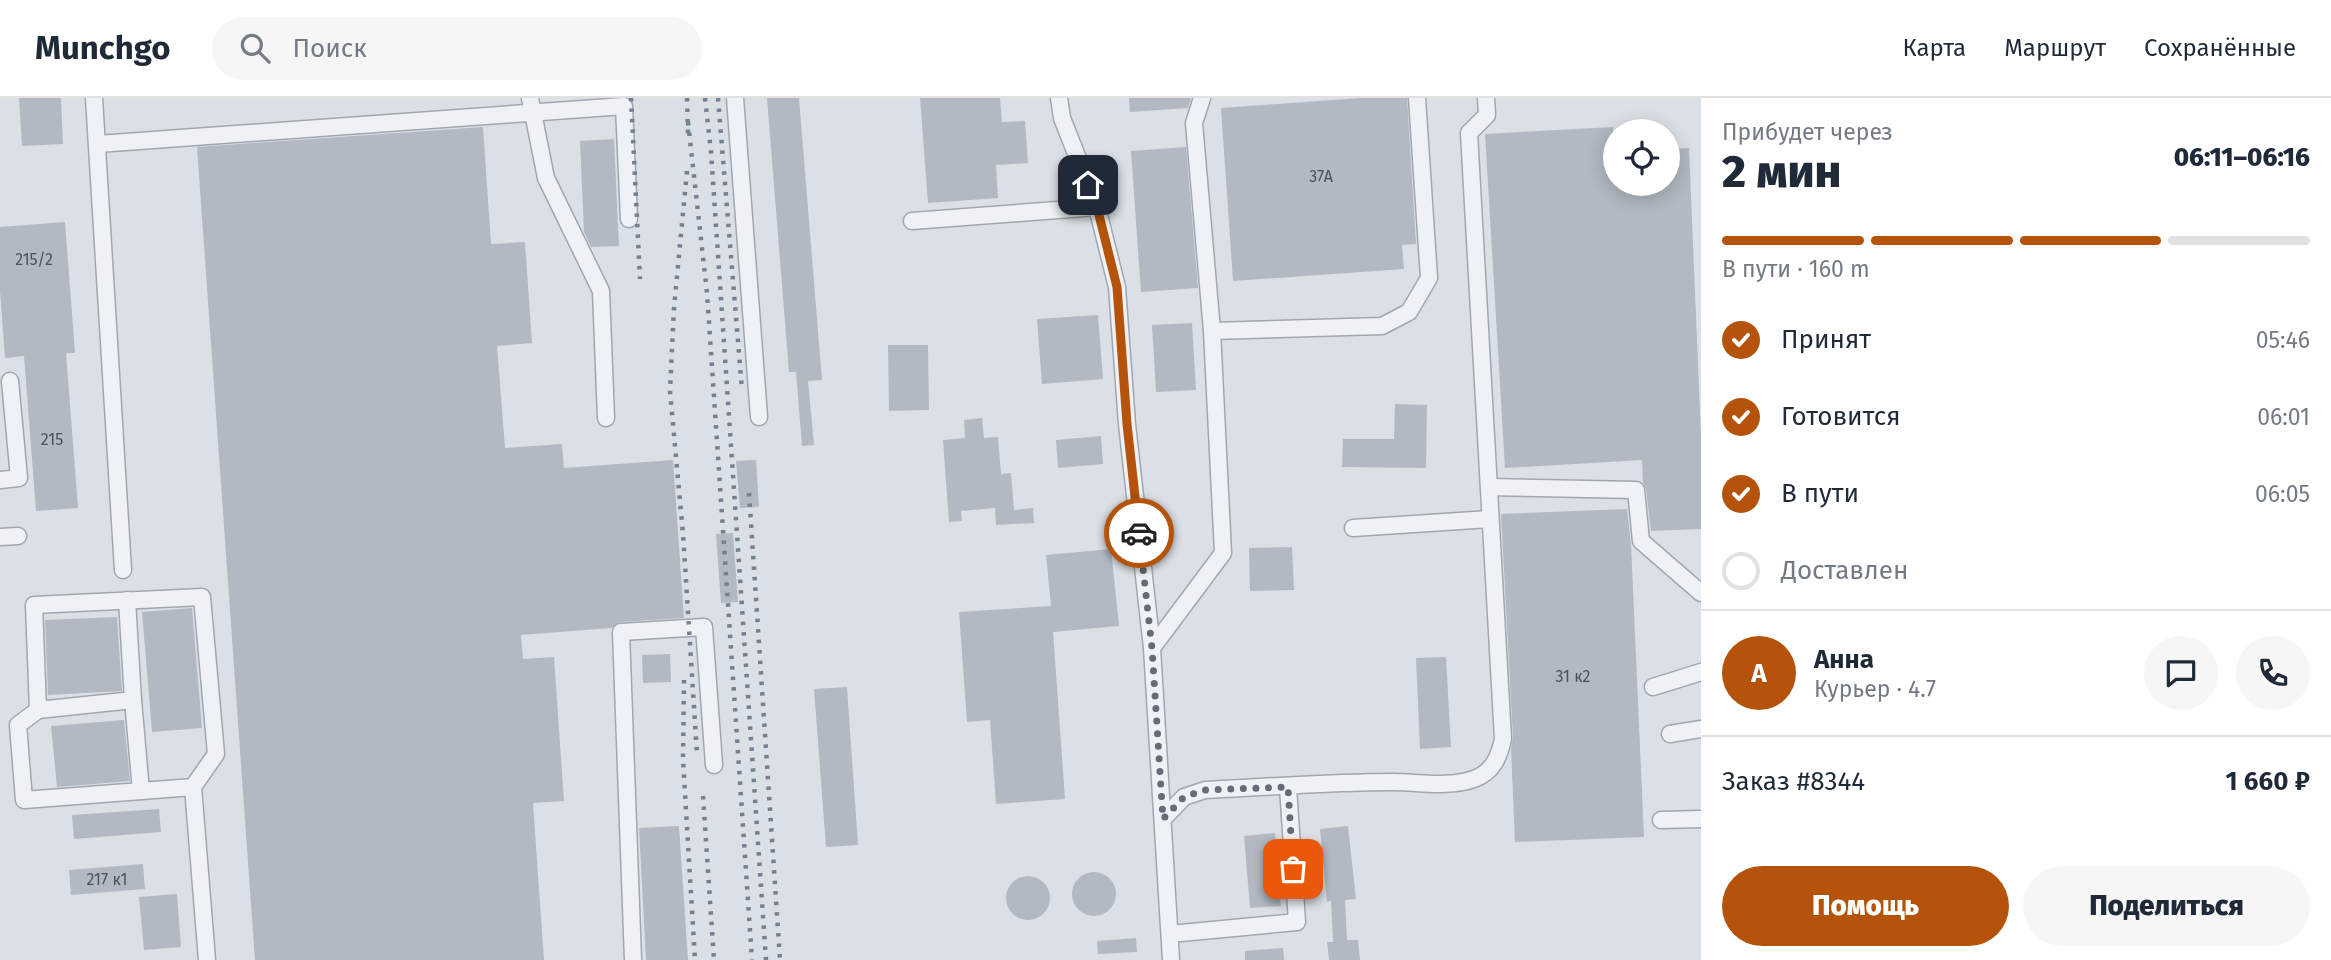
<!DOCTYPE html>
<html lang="ru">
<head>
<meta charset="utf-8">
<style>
	:root { --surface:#fff; --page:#f6f6f7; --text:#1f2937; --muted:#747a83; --line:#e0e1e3; --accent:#b45309 }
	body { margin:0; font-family:"Fira Sans",sans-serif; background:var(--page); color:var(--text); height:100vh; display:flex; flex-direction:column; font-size:26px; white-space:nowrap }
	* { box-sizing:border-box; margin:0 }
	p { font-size:23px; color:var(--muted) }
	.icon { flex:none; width:38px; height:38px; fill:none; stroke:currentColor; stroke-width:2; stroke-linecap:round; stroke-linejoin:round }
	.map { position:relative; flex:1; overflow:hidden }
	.side { display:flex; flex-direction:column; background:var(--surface); width:630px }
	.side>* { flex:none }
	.buttons { position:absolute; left:1603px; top:21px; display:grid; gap:14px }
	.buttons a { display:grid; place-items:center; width:77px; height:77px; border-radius:50%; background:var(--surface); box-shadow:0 4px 18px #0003; font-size:35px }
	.pin { position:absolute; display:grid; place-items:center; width:60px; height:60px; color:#fff; margin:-30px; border-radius:14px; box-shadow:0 4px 10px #0006 }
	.courier { position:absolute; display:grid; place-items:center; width:70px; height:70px; margin:-35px; border:5px solid #b45309; border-radius:50%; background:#fff; color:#222; box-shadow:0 2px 9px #0007 }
	.head em { font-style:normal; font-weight:800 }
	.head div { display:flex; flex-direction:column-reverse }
	.head { display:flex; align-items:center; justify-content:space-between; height:119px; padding:0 21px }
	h1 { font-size:46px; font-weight:800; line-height:52px }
	.bar { display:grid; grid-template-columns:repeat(4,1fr); gap:10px 7px; align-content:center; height:84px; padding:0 21px }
	.bar i { height:9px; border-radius:5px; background:var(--line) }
	.bar .current { background:var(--accent) }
	.bar p { grid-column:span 4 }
	.line { display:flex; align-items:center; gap:18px; padding:0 21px; border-top:2px solid var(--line) }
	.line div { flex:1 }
	.round { display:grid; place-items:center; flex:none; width:74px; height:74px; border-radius:37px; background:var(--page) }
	ol { padding:0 21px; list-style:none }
	li { display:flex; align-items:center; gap:21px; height:77px }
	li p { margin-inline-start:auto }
	li .icon { padding:7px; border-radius:50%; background:var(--accent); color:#fff; stroke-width:4 }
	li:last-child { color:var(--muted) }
	li i { width:38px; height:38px; border:4px solid var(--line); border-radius:50% }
	.primary-button { display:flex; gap:14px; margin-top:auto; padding:14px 21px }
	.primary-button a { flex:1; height:80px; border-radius:42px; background:var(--accent); color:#fff; font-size:28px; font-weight:800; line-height:80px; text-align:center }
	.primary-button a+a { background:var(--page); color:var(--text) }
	header { display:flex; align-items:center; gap:42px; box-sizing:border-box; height:98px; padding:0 35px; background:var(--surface); border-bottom:2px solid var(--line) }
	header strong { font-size:33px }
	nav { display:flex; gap:38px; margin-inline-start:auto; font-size:24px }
	.search { width:490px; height:63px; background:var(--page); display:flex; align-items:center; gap:18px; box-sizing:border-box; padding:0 24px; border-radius:38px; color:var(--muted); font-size:26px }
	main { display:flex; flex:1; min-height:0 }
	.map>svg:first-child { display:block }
	.building { fill:#b2b9c3 }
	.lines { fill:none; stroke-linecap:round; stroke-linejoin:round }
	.minor-casing { stroke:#a1a7b0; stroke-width:19 }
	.minor { stroke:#eef1f5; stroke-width:16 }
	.rail { stroke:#748090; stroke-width:4.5; stroke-dasharray:3.5 7; stroke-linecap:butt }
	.done { stroke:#656c78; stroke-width:7; stroke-dasharray:0 12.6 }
	.route { stroke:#b45309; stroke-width:9 }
	.labels { text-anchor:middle; stroke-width:5; stroke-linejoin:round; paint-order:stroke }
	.number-label { font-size:16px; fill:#48515e }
</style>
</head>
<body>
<header>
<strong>Munchgo</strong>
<div class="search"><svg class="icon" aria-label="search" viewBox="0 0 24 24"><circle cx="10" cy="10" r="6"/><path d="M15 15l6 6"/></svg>Поиск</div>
<nav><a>Карта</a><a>Маршрут</a><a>Сохранённые</a></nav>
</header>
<main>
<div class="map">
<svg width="1701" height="862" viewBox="0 0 1701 862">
	<rect width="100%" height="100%" fill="#dbe0e6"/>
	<g class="building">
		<polygon points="19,0 61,0 63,46 22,48"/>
		<polygon points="767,0 799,0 822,282 808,283 814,347 802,348 796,274 789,274"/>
		<polygon points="920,0 1000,0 1002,24 1025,23 1028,65 996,67 998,100 928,105"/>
		<polygon points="1129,0 1191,0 1188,10 1130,14"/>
		<polygon points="1361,0 1407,0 1416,146 1402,147 1404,171 1233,183 1221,10"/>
		<polygon points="483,29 491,146 525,144 532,245 497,248 505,350 562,346 564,370 673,362 684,520 620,524 611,530 521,537 523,561 554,559 564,703 533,705 544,862 255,862 197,49"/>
		<polygon points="1613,29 1615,86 1668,86 1668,51 1689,50 1701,338 1701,431 1651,433 1646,391 1643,384 1642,362 1505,370 1485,36"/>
		<polygon points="614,41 619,148 591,149 584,134 580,43"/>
		<polygon points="1186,49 1198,190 1141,194 1131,53"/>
		<polygon points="65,124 75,255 66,255 78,410 36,413 24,258 5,260 0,193 0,129"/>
		<polygon points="1098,217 1103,281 1042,286 1037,221"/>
		<polygon points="1192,225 1196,292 1156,294 1152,227"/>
		<polygon points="888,247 928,247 929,312 889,313"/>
		<polygon points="1395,306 1427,307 1426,370 1342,369 1343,341 1394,341"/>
		<polygon points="982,320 984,340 998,339 1001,376 1011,375 1014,412 1033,410 1034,425 996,427 995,410 961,413 962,423 949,424 943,342 965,340 964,322"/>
		<polygon points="1101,338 1103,366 1058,370 1056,342"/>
		<polygon points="756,362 759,409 740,410 736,363"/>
		<polygon points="1627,411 1631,446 1644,739 1515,744 1511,651 1513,640 1501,416"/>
		<polygon points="733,435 738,504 721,505 716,436"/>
		<polygon points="1292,449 1294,492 1250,493 1249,450"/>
		<polygon points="1111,451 1119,528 1053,534 1065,701 996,706 990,622 967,624 959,514 1051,508 1046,457"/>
		<polygon points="192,510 202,630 152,634 142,514"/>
		<polygon points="117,519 122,593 48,597 45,522"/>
		<polygon points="670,556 671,584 643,585 642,557"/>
		<polygon points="1446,559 1451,649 1420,651 1416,560"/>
		<polygon points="847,589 858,747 826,749 814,591"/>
		<polygon points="124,622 130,683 57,689 51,628"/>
		<polygon points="159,711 161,734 74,741 72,717"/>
		<polygon points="679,728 688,862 646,862 639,730"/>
		<polygon points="1348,728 1356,801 1345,802 1347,842 1358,842 1360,862 1329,862 1327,844 1333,844 1331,803 1327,804 1320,731"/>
		<polygon points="1275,735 1281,808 1250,810 1244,738"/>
		<polygon points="143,766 145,791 71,797 69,772"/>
		<circle cx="1094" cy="796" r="22"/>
		<circle cx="1028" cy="800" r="22"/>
		<polygon points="177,796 181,849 144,852 139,799"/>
		<polygon points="1136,840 1137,854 1098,856 1097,843"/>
		<polygon points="1283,850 1284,862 1245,862 1245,853"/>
	</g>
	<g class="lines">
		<defs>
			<g id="minor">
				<polyline points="94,0 123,472"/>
				<polyline points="530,0 546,80 601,193 606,320"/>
				<polyline points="735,0 759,319"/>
				<polyline points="1059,0 1062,20 1097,109 1117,189 1127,326 1152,550"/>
				<polyline points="98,46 624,8 629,121"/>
				<polyline points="912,123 1097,109"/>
				<polyline points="1212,233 1382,228 1409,214 1429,180 1417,0"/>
				<polyline points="0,382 19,380 10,283"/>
				<polyline points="1489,389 1636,392 1641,443 1701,495"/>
				<polyline points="1353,430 1490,421"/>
				<polyline points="0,439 18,438"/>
				<polyline points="127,502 133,602"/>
				<polyline points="1653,589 1701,574"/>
				<polyline points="38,612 18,627 24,702 141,693"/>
				<polyline points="1670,636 1701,631"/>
				<polyline points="193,689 141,693 133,602 38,612 34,507 202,499 216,656 193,689 207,862"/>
				<path d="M1163,721L1184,699L1205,692C1268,689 1331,684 1393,684C1419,684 1448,690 1474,681C1493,674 1499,659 1503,641L1469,35L1487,17L1486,0"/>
				<polyline points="1661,722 1701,721"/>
				<polyline points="1170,836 1297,824 1288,689"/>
				<polyline points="633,862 621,534 704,529 714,667"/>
				<polyline points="1171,862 1152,550 1223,455 1212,233 1194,25 1202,0"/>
			</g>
		</defs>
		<use href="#minor" class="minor-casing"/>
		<use href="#minor" class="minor"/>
		<g class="rail">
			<polyline points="631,0 640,181"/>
			<polyline points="687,0 688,35"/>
			<polyline points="705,0 711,54 766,862"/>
			<polyline points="718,0 742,292"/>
			<polyline points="688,24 707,195 752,862"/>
			<polyline points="687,73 674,210 670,293 683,436 697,656"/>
			<polyline points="749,395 780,862"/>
			<polyline points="684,582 683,662 695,862"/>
			<polyline points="703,698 714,862"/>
		</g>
	</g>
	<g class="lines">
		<polyline class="done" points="1139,435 1152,550 1163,721 1184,699 1205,692 1288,689 1293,771"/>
		<polyline class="route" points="1088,87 1097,109 1117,189 1127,326 1139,435"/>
	</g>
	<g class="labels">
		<g class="number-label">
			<text x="1321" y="84">37А</text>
			<text x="34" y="167">215/2</text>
			<text x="52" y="347">215</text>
			<text x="1573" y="584">31 к2</text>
			<text x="107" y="787">217 к1</text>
		</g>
	</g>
</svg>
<div class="buttons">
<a><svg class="icon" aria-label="locate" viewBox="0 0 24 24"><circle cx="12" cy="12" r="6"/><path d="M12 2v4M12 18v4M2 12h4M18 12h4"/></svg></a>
</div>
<div class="pin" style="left:1293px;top:771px;background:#ea580c"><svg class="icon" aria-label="bag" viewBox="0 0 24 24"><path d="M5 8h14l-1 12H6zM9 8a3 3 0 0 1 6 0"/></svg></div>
<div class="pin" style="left:1088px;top:87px;background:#1f2937"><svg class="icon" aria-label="home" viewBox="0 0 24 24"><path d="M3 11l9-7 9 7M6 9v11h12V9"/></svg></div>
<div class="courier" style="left:1139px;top:435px"><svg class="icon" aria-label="car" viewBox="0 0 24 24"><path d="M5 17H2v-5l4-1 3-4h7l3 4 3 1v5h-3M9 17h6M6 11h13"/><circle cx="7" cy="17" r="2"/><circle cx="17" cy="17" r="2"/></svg></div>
</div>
<section class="side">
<div class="head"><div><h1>2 мин</h1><p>Прибудет через</p></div><em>06:11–06:16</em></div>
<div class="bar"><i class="current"></i><i class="current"></i><i class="current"></i><i></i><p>В пути · 160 m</p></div>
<ol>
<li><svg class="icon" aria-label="check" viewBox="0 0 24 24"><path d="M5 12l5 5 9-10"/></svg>Принят<p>05:46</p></li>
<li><svg class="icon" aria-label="check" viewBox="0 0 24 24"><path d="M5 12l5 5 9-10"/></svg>Готовится<p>06:01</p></li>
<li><svg class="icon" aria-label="check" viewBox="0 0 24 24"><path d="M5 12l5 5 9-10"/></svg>В пути<p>06:05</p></li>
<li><i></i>Доставлен</li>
</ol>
<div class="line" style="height:126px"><b class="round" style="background:var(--accent);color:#fff">А</b><div><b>Анна</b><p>Курьер · 4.7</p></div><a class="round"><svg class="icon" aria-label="chat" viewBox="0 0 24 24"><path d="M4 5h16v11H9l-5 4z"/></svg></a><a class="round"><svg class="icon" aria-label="phone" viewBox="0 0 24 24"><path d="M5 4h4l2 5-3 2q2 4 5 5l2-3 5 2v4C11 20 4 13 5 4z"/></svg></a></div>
<div class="line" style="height:91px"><div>Заказ #8344</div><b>1 660 ₽</b></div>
<div class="primary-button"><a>Помощь</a><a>Поделиться</a></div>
</section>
</main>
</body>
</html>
